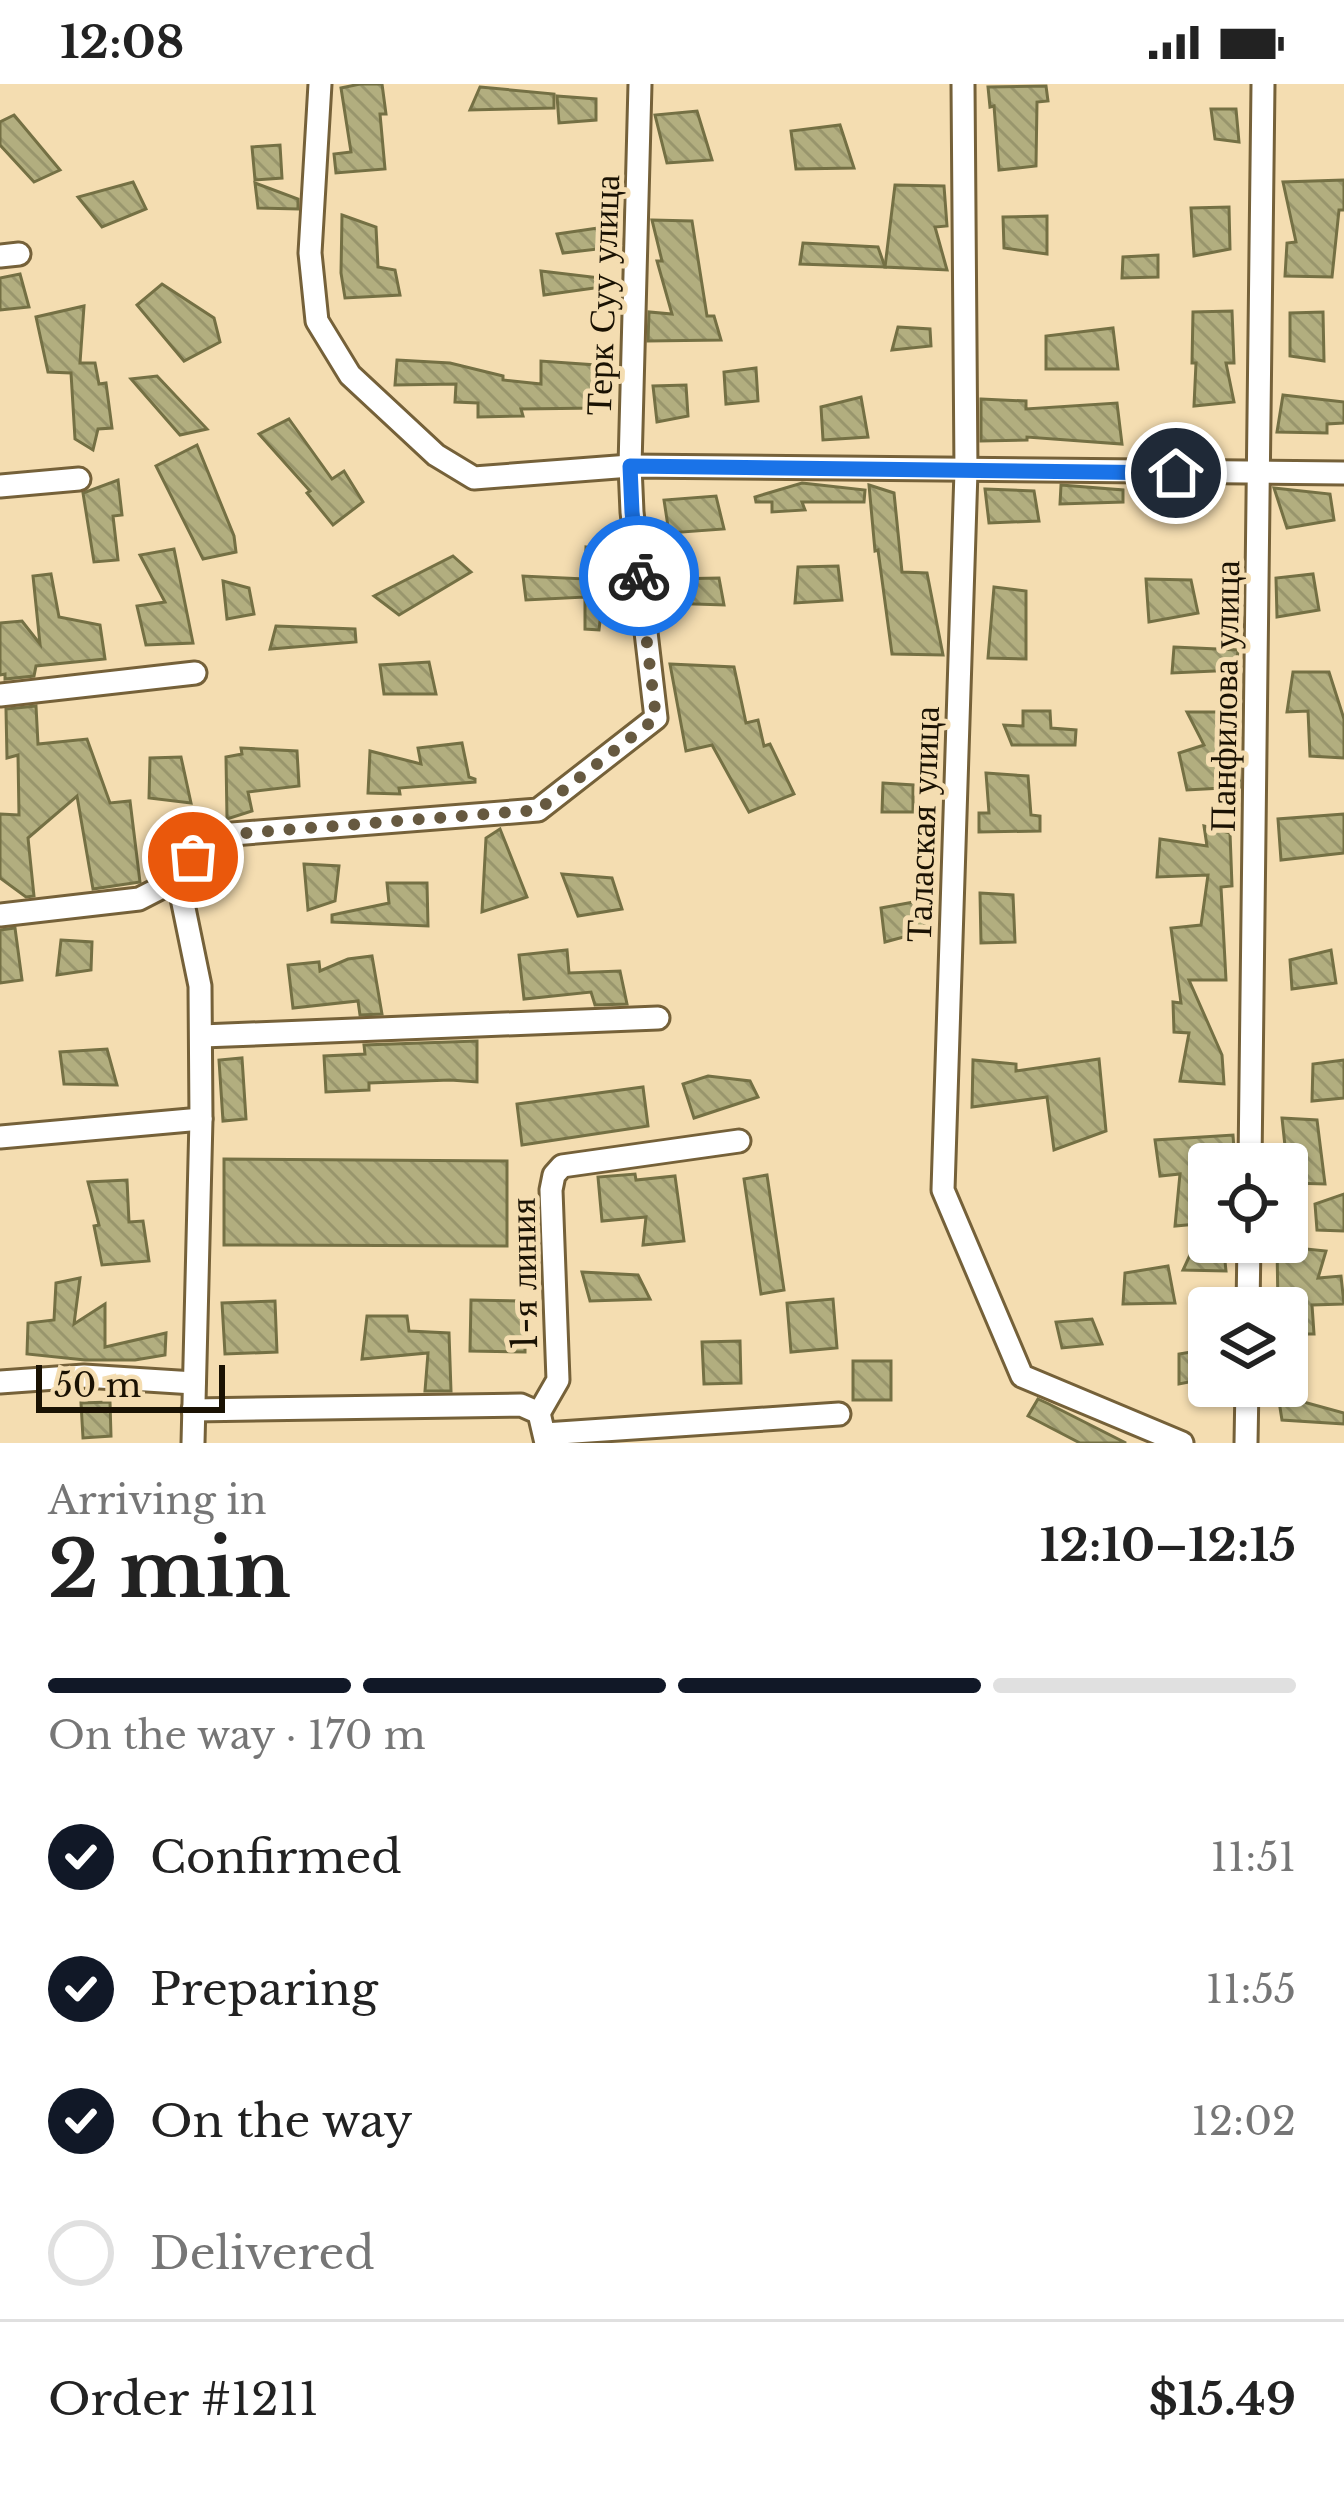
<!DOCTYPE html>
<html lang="en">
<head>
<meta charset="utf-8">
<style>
	:root { --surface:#fff; --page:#f6f6f6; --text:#222; --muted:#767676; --line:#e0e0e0; --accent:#111827 }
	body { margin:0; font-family:"Libre Baskerville",serif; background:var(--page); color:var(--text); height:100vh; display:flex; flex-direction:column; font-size:45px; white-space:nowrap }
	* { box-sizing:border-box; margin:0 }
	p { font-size:39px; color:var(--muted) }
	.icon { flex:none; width:66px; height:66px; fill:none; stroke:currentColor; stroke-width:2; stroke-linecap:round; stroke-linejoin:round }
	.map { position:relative; height:1359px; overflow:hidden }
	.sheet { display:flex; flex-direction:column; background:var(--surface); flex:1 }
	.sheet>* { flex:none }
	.buttons { position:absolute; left:1188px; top:1059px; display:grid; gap:24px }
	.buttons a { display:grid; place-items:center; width:120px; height:120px; border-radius:12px; background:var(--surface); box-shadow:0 3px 9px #0004; font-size:60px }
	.scale { position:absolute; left:36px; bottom:30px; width:189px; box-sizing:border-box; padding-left:12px; border:6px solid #1a1203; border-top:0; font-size:33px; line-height:42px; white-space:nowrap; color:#1a1203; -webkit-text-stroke:9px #f4ddb1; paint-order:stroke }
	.pin { position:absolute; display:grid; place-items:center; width:102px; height:102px; color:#fff; margin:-51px; border:6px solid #fff; border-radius:50%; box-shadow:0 3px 12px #0007 }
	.courier { position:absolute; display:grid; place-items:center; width:120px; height:120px; margin:-60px; border:9px solid #1a73e8; border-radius:50%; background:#fff; color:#222; box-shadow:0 3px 15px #0007 }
	.headline em { font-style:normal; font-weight:700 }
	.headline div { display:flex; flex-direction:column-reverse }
	.headline { display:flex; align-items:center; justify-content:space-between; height:204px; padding:0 48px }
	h1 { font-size:78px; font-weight:700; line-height:90px }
	.bar { display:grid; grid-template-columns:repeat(4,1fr); gap:18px 12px; align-content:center; height:144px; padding:0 48px }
	.bar i { height:15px; border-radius:9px; background:var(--line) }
	.bar .on { background:var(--accent) }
	.bar p { grid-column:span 4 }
	.line { display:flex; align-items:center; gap:30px; padding:0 48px; border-top:3px solid var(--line) }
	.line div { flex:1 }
	ol { padding:0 48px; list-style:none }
	li { display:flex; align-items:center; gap:36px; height:132px }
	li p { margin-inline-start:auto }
	li .icon { padding:12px; border-radius:50%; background:var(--accent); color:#fff; stroke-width:4 }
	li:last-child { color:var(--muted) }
	li i { width:66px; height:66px; border:6px solid var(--line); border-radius:50% }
	.status { display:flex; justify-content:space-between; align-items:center; height:84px; padding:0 60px; background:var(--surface); direction:ltr }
	.status svg { height:33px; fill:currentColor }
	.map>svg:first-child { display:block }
	.building { fill:url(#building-back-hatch); stroke:#747044; stroke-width:3 }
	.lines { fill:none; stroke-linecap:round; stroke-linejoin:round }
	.street-casing { stroke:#756139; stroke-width:27 }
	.street { stroke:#fff; stroke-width:21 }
	.done { stroke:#665940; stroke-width:12; stroke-dasharray:0 21.6 }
	.route { stroke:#1a73e8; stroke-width:15 }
	.labels { text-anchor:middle; stroke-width:10; stroke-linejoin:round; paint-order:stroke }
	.street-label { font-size:36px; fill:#1a1203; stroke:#f4ddb1 }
</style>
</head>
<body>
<div class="status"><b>12:08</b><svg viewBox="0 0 49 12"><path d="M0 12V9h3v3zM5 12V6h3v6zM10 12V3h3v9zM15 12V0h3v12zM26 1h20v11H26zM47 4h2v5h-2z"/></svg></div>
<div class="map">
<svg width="1344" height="1359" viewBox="0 0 1344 1359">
	<defs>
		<pattern id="building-back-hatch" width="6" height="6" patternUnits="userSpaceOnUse" patternTransform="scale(3)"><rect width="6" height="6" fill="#b2ae7f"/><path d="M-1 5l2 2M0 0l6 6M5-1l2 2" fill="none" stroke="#98956c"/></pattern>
	</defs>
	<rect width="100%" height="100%" fill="#f4ddb1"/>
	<g class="building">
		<polygon points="360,0 382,0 386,30 380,30 385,85 336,89 334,70 351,68 341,4"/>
		<polygon points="1046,2 1048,17 1037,18 1036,82 999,86 994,22 990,23 988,3"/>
		<polygon points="480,3 554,10 554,24 470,26"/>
		<polygon points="557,12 596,15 596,36 559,39"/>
		<polygon points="1211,25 1236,25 1239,58 1215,55"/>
		<polygon points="697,27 712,76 667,79 655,31"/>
		<polygon points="14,31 60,86 34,98 0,61 0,38"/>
		<polygon points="840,41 854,84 796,85 791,47"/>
		<polygon points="280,61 282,94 255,96 252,63"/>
		<polygon points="1344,96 1344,126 1339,126 1332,193 1285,192 1287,159 1296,158 1283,98"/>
		<polygon points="133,98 146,125 102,143 78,113"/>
		<polygon points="255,99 298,115 298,125 258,124"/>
		<polygon points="895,101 944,102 947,142 935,143 947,186 885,183"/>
		<polygon points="1229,123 1230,165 1194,172 1191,124"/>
		<polygon points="342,131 376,143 378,183 395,186 400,211 345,214 341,189"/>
		<polygon points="1047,132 1047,170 1004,164 1003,133"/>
		<polygon points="652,136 692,137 707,232 714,232 721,256 648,257 649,228 672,230 657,177 662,177"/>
		<polygon points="598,144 598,165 563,169 557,150"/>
		<polygon points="803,159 878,163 885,183 800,180"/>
		<polygon points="1158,171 1158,193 1122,194 1123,173"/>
		<polygon points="541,187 609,195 609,202 544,211"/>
		<polygon points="20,190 29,223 0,226 0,194"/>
		<polygon points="162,200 214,234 220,258 184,277 137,221"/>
		<polygon points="84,222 80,279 95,279 99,300 106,299 112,344 98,345 93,366 75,355 71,289 48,288 36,233"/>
		<polygon points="1232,227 1234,279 1226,279 1234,318 1194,322 1196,279 1192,279 1193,228"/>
		<polygon points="1323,228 1324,277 1290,272 1290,229"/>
		<polygon points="898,243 930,245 931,262 892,266"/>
		<polygon points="1113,244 1118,285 1046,285 1046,252"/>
		<polygon points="397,276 450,279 503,292 503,296 541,300 541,277 596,281 598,324 521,325 523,332 478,333 478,319 455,318 456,300 395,301"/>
		<polygon points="756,284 758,317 726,320 724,288"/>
		<polygon points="157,292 207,345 180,351 131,295"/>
		<polygon points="686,301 688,332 657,338 653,302"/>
		<polygon points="1283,311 1344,318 1344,339 1327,340 1327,349 1277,348"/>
		<polygon points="861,313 868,353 823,356 821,323"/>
		<polygon points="981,315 1026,317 1026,325 1117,319 1122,360 1027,353 1027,356 981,357"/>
		<polygon points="289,335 332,395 344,387 363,418 333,441 307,409 310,407 259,350"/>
		<polygon points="197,361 234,452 236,468 203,475 156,382"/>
		<polygon points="118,396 122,431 113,432 118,476 94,478 83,409"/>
		<polygon points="802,399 865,406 864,418 802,418 805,426 772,428 772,418 756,418 755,413"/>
		<polygon points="869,401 894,409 902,488 927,489 943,571 892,570 878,466 875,467"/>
		<polygon points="1061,401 1123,406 1123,418 1060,420"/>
		<polygon points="1274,404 1330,410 1334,436 1287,444"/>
		<polygon points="985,405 1034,407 1039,437 989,439"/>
		<polygon points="716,412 724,445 669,449 664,416"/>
		<polygon points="586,463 608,465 604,496 625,497 626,511 603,512 599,546 585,545 585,513 526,516 523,492 585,495"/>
		<polygon points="174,465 193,559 146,561 137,522 165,518 140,471"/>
		<polygon points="453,472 471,488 399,531 374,512"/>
		<polygon points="838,482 842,516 795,519 798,483"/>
		<polygon points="51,490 59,533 100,541 105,575 36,582 34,592 5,595 5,590 0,591 0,539 22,537 40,560 33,492"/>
		<polygon points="1313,490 1319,526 1277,533 1276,494"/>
		<polygon points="719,494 724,521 665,519 668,495"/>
		<polygon points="1146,495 1191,496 1198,529 1149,538"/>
		<polygon points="223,497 249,504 254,530 227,535"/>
		<polygon points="994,503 1026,507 1026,575 988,574"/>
		<polygon points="276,542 355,545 356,558 270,565"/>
		<polygon points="1174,563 1238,566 1236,586 1172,589"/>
		<polygon points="429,578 436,610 384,610 380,581"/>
		<polygon points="670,580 734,583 746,639 758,636 764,662 770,660 794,710 749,728 712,661 686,667"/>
		<polygon points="1293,588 1329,588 1344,635 1344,674 1310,672 1308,627 1287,628"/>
		<polygon points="36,622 38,660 87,655 110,719 130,717 140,798 93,805 77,712 28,754 34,812 26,813 0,794 0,730 19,731 18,671 7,674 6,625"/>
		<polygon points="1023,627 1050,627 1051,644 1076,646 1075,661 1012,661 1004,641 1023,642"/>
		<polygon points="1187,628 1234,628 1240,703 1187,706 1179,669 1204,661"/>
		<polygon points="462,659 469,693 475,695 475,698 399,704 400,710 368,709 370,667 421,680 418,664"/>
		<polygon points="241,664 297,667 299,702 248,708 252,727 227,735 226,673 242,670"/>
		<polygon points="181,673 191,719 149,714 150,674"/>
		<polygon points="986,689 1028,692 1031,731 1040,732 1040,747 979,748 979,729 989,729"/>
		<polygon points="883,699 913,701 913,728 882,728"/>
		<polygon points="1344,730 1344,769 1281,776 1278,735"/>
		<polygon points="1204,742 1230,749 1232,802 1221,803 1226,896 1189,896 1222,971 1224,1000 1180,997 1189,949 1174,948 1173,918 1181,919 1171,844 1201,841 1208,791 1157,793 1160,755 1207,762"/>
		<polygon points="500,745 527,813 482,828 486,754"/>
		<polygon points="304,780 339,782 335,817 308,826"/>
		<polygon points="562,790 612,794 622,825 578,832"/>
		<polygon points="387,799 427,799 428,842 332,838 332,831 389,819"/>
		<polygon points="980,809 1013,811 1015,858 981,859"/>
		<polygon points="919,817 926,847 885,858 881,824"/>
		<polygon points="15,844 22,896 0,899 0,846"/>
		<polygon points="61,856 92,858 91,886 57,891"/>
		<polygon points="567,866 569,889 620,887 627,920 595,921 591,908 524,915 519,871"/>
		<polygon points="1331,866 1336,899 1292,905 1290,876"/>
		<polygon points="372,872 382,930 360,931 358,917 293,924 288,881 319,878 320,887 348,875"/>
		<polygon points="477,957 477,998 450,996 369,999 369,1006 326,1008 324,972 365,970 364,961"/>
		<polygon points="107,965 117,1001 64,1000 60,968"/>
		<polygon points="242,974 246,1035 223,1037 219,976"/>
		<polygon points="1099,975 1106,1047 1054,1066 1047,1013 972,1023 973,976 1016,980 1016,987"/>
		<polygon points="1344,976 1344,1014 1312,1017 1313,980"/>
		<polygon points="708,992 750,997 758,1013 694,1034 683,1000"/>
		<polygon points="643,1003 648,1042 522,1061 517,1020"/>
		<polygon points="1282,1034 1317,1036 1325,1100 1289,1099"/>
		<polygon points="1233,1051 1235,1080 1209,1080 1209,1139 1175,1142 1180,1090 1160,1092 1155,1056"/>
		<polygon points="224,1075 507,1077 507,1162 224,1161"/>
		<polygon points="635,1090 636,1096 675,1092 684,1157 643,1161 646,1133 602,1137 598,1093"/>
		<polygon points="767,1091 784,1206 761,1210 744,1095"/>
		<polygon points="127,1096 129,1138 143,1137 149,1177 102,1181 94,1142 99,1141 88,1098"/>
		<polygon points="1344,1110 1344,1147 1317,1146 1315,1120"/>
		<polygon points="1196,1158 1223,1158 1226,1187 1183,1186"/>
		<polygon points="1277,1162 1326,1167 1318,1194 1341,1192 1344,1220 1312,1221 1314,1250 1287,1250 1287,1223 1278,1223"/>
		<polygon points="1168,1182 1175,1219 1123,1220 1125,1189"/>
		<polygon points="582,1188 638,1191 650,1215 590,1217"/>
		<polygon points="80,1194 74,1240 105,1220 105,1263 166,1249 165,1271 135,1276 85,1276 27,1270 28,1239 54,1236 56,1199"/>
		<polygon points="833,1215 837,1264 791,1268 787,1219"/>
		<polygon points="471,1216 525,1217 525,1268 470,1267"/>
		<polygon points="275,1217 277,1268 225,1270 222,1219"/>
		<polygon points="367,1232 407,1232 409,1247 449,1249 451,1307 425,1307 428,1269 362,1275"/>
		<polygon points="1092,1235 1102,1260 1062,1264 1056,1238"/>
		<polygon points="740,1257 741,1299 704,1300 702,1258"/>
		<polygon points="1209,1265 1209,1294 1179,1300 1179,1270"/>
		<rect x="853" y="1277" width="38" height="39"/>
		<polygon points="1278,1311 1344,1329 1344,1340 1282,1336"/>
		<polygon points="1038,1315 1049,1320 1126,1359 1080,1359 1028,1332"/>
		<polygon points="110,1318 111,1352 83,1354 81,1319"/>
	</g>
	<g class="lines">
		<defs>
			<g id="street">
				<polyline points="320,0 310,169 317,237 350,291 436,371 474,394 630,382 1344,389"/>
				<polyline points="963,0 966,387 943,1106 1022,1292 1182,1359"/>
				<polyline points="0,172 19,170"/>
				<polyline points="0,402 79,395"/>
				<polyline points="0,611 195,589"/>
				<polyline points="178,795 200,902 201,1035 193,1359"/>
				<polyline points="0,831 139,815 178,795 207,752 538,726 656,634 632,428 630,382 640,0"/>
				<polyline points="202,952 658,934"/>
				<polyline points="0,1053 201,1035"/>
				<polyline points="1250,1080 1263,0"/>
				<polyline points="1248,1224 1249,1158"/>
				<polyline points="0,1298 84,1292 194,1299"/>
				<polyline points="193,1326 521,1321 539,1329 546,1359"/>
				<polyline points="539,1329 558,1296 551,1106 554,1091 562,1082 739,1057"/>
				<polyline points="545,1350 839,1330"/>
				<polyline points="1246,1359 1247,1302"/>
			</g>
		</defs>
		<use href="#street" class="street-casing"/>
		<use href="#street" class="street"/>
	</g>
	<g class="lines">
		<polyline class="done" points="193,773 207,752 538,726 656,634 639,492"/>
		<polyline class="route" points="639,492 632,428 630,382 1176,389"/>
	</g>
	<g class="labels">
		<g class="street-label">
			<text transform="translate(602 211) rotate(-88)" y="13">Терк Суу улица</text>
			<text transform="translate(1224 612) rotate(-89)" y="13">Панфилова улица</text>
			<text transform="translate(922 740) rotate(-88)" y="13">Талаская улица</text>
			<text transform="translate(523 1190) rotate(-91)" y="13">1-я линия</text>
		</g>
	</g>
</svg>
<div class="buttons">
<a><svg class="icon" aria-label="locate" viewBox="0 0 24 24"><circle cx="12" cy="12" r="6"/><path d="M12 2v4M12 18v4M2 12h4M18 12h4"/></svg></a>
<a><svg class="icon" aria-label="layers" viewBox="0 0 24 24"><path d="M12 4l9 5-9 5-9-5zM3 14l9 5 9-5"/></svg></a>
</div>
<div class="scale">50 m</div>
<div class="pin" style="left:193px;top:773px;background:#ea580c"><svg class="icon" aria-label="bag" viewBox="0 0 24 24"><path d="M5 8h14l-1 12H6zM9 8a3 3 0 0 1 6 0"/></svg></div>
<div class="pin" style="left:1176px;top:389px;background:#1f2937"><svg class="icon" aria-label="home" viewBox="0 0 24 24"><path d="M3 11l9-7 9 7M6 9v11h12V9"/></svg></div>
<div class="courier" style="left:639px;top:492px"><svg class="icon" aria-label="bike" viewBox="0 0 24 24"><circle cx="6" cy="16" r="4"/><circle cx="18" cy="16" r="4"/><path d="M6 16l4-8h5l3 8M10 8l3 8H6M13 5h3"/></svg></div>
</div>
<section class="sheet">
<div class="headline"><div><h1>2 min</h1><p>Arriving in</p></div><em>12:10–12:15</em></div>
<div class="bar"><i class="on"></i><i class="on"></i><i class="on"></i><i></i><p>On the way · 170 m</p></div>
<ol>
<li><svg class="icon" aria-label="check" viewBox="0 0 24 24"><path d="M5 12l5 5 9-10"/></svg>Confirmed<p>11:51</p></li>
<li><svg class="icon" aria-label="check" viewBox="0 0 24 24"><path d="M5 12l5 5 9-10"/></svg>Preparing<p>11:55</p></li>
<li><svg class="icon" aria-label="check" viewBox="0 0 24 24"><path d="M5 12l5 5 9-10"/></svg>On the way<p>12:02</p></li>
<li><i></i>Delivered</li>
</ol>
<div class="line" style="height:156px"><div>Order #1211</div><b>$15.49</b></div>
</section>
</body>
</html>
